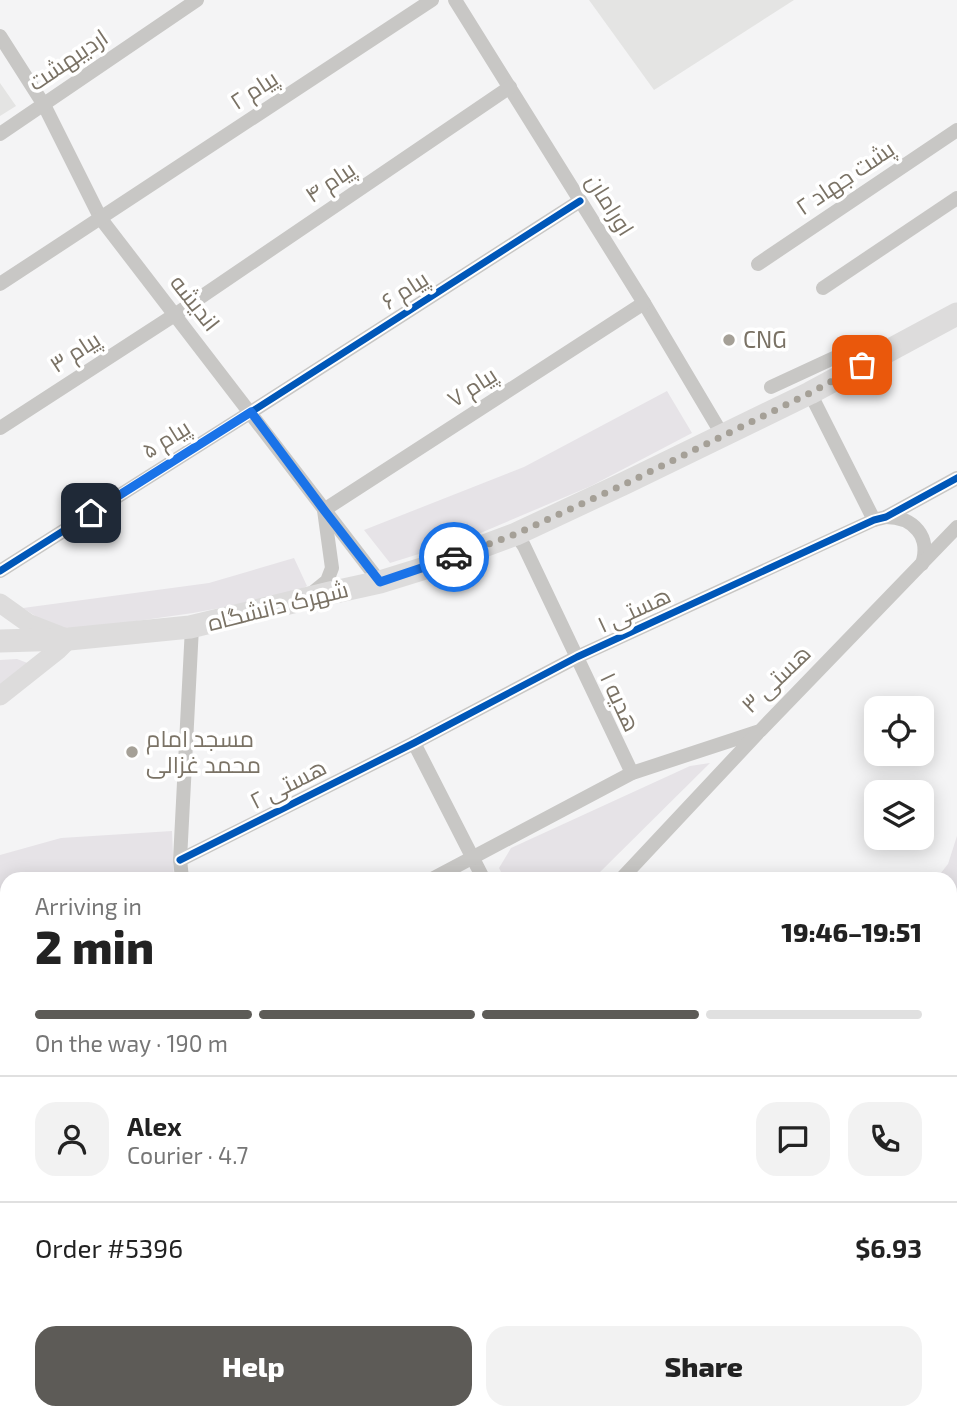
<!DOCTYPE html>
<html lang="en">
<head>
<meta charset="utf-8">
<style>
	:root { --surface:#fff; --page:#f2f2f2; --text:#222; --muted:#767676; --line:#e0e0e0; --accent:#5d5b57 }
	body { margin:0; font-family:"Exo 2",Cairo,sans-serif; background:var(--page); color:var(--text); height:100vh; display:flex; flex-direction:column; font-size:26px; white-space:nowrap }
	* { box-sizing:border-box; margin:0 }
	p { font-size:23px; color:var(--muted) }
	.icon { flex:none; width:38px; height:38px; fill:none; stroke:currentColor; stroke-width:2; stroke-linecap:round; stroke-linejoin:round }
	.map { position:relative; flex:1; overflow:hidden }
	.sheet { position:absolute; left:0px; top:872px; width:957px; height:548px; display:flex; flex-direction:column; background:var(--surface); border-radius:21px 21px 0 0; box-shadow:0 4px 18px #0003 }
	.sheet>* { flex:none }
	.tools { position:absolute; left:864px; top:696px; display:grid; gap:14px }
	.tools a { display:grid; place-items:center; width:70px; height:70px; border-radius:14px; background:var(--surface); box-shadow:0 4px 18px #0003; font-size:35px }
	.pin { position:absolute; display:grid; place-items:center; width:60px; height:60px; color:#fff; margin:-30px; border-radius:14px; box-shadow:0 4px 10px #0006 }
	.courier { position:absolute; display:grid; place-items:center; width:70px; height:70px; margin:-35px; border:5px solid #1a73e8; border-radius:50%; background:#fff; color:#222; box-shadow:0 2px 9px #0007 }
	.headline em { font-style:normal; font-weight:800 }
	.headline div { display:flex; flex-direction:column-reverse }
	.headline { display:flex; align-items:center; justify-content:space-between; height:119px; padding:0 35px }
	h1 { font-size:46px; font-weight:800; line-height:52px }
	.bar { display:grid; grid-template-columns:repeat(4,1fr); gap:10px 7px; align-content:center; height:84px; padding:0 35px }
	.bar i { height:9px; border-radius:5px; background:var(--line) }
	.bar .active { background:var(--accent) }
	.bar p { grid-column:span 4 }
	.line { display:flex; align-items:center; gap:18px; padding:0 35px; border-top:2px solid var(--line) }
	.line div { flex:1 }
	.round { display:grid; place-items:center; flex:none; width:74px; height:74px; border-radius:21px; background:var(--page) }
	.button { display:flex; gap:14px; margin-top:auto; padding:14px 35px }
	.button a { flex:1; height:80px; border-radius:21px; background:var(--accent); color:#fff; font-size:28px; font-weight:800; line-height:80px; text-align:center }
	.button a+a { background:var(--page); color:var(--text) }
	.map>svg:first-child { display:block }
	.built { fill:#e4e4e3 }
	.green { fill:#e6e3e7 }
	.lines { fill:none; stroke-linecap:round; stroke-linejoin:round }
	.street { stroke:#c8c7c5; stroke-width:14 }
	.secondary { stroke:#dddcdc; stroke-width:19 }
	.primary { stroke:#dddcdc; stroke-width:23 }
	.cycleway-casing { stroke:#fff; stroke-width:11 }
	.cycleway { stroke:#0057b8; stroke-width:7 }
	.done { stroke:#a5a097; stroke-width:7; stroke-dasharray:0 12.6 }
	.route { stroke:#1a73e8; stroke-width:9 }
	.poi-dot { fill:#a5a097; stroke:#fff; stroke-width:2.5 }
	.labels { text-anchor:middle; stroke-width:7; stroke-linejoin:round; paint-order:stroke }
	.street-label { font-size:23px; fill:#7a7265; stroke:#fff }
	.poi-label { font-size:23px; fill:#7a7265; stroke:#fff; text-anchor:start }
</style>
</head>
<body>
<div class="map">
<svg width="957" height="1419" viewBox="0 0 957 1419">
	<rect width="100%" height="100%" fill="#f4f4f5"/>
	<g class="built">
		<polygon points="589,0 794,0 654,90"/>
		<polygon points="0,83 16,106 0,116"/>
	</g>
	<g class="green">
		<polygon points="667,391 692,433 591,486 464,540 390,563 364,530 524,467"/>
		<polygon points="294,558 307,586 290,595 193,613 60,632 23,608 209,583"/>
		<polygon points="17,659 30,664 0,689 0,660"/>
		<polygon points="710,763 594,878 504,878 499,868 511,848 690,766"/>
		<polygon points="172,831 174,878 7,878 7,1016 0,1020 0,855 61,838"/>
		<polygon points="957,836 957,948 950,946 950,878 937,878 948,864"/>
	</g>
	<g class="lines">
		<g class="street">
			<polyline points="455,0 644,303 723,436"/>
			<polyline points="0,36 44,105 101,219 380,582"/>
			<polyline points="0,134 197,0"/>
			<polyline points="758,264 957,130"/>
			<polyline points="0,284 432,0"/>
			<polyline points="823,288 957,198"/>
			<polyline points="771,387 838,356"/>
			<polyline points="810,393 874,520"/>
			<polyline points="0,428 176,314 510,87"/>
			<path d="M886,517C914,517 931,537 922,564"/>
			<polyline points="516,534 524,546 632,773"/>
			<polyline points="0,571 251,412 580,201"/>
			<polyline points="311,594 327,581 332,568 324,510 644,303"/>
			<polyline points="414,743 483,878"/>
			<polyline points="180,860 414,743 577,657 874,520 886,517 957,478"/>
			<polyline points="182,878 180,860 192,627"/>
			<polyline points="434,878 632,773 760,731 957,527"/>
			<polyline points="622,878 757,734"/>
			<polyline points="0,1103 7,1098"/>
			<polyline points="0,1185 7,1197"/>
			<polyline points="950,1247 957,1254"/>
			<polyline points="0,1249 7,1244"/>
			<polyline points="0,1393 7,1388"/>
			<polyline points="950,1409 957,1401"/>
			<polyline points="302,1412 309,1419"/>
			<polyline points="509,1412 517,1419"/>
			<polyline points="349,1419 365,1412"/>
			<polyline points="782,1419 783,1412"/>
			<polyline points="811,1419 831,1412"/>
		</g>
		<polyline class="secondary" points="0,603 28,623 69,639 58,650 0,696"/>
		<polyline class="primary" points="0,641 69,639 190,627 330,593 380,582 422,569 516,534 625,483 810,393 957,314"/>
		<defs>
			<g id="cycleway">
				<polyline points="0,571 251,412 580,201"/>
				<polyline points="180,860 414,743 577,657 874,520 886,517 957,478"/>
			</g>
		</defs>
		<use href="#cycleway" class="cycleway-casing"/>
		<use href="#cycleway" class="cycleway"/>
	</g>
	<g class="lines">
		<polyline class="done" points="454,557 516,534 625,484 810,393 862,365"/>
		<polyline class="route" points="91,513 251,412 324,510 380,582 454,557"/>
	</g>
	<g class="poi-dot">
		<circle cx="729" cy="340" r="7"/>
		<circle cx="132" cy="752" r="7"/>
	</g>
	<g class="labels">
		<g class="street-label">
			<text transform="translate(68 60) rotate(-34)" y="8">اردیبهشت</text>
			<text transform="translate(254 90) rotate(-33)" y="8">پیام ۲</text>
			<text transform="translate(845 178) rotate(-34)" y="8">پشت جهاد ۲</text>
			<text transform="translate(330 182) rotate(-34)" y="8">پیام ۴</text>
			<text transform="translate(610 205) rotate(58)" y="8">اورامان</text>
			<text transform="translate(405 290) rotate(-33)" y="8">پیام ۶</text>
			<text transform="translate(195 303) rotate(52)" y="8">اندیشه</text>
			<text transform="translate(75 352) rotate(-33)" y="8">پیام ۳</text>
			<text transform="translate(472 387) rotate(-33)" y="8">پیام ۷</text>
			<text transform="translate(166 439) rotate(-32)" y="8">پیام ۵</text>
			<text transform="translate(278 606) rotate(-14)" y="8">شهرک دانشگاه</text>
			<text transform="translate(634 610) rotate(-25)" y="8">هستی ۱</text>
			<text transform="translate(776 679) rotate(-44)" y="8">هستی ۳</text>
			<text transform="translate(620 702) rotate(65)" y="8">هدیه ۱</text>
			<text transform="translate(288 784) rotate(-27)" y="8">هستی ۲</text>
		</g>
		<g class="poi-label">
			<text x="743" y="348">CNG</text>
			<text x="146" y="747">مسجد امام<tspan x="146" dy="26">محمد غزالی</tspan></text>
		</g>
	</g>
</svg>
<div class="tools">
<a><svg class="icon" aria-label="locate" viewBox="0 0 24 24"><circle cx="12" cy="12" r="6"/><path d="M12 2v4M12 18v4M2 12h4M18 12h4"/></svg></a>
<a><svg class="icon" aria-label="layers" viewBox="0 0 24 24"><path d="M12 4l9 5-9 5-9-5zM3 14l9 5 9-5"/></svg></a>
</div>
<div class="pin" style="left:862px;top:365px;background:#ea580c"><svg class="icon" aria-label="bag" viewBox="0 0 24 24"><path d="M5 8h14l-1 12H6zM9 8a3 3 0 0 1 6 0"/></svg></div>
<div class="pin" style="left:91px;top:513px;background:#1f2937"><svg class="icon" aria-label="home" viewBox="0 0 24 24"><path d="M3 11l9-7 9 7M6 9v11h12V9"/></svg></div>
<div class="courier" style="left:454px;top:557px"><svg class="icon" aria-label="car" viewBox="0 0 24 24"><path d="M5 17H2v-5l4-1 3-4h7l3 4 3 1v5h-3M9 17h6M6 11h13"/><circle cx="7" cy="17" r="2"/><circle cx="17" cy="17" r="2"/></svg></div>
<section class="sheet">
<div class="headline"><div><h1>2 min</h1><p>Arriving in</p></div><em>19:46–19:51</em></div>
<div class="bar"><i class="active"></i><i class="active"></i><i class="active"></i><i></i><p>On the way · 190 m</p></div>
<div class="line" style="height:126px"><a class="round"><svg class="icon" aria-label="person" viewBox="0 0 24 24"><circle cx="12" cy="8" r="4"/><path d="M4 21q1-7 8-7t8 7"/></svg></a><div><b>Alex</b><p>Courier · 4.7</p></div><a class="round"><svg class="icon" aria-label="chat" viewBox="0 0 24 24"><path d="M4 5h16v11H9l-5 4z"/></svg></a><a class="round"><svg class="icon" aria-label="phone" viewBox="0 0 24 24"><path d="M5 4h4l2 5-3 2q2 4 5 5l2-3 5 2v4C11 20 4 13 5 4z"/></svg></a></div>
<div class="line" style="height:91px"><div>Order #5396</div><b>$6.93</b></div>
<div class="button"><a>Help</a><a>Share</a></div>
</section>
</div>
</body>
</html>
